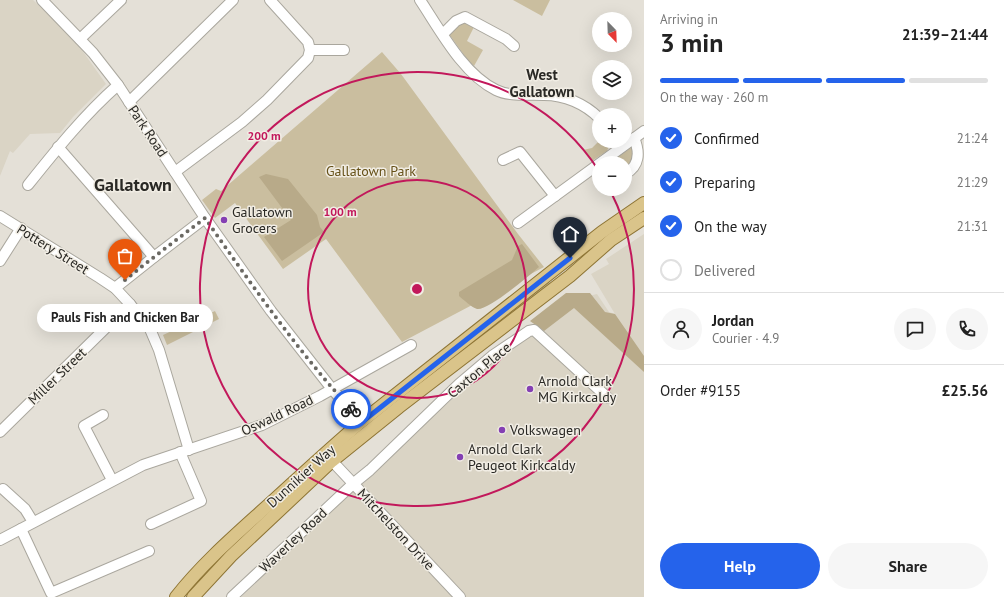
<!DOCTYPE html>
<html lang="en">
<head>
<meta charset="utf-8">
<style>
	:root { --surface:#fff; --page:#f6f6f6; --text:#222; --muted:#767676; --line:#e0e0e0; --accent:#2563eb }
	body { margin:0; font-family:"PT Sans",sans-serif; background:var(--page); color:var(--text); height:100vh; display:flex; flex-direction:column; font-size:15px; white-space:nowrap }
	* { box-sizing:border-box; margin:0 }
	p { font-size:13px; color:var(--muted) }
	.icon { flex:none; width:22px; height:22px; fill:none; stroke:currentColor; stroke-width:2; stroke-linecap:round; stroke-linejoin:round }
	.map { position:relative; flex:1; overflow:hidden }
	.details { display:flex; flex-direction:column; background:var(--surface); width:360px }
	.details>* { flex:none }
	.needle { width:26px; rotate:157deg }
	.controls { position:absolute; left:592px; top:12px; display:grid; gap:8px }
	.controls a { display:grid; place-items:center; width:40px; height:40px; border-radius:50%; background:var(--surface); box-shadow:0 4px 16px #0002; font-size:20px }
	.pin { position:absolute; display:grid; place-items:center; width:34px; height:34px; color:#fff; margin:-41px -17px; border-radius:50% 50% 50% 0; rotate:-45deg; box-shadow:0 0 4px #0007 }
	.pin .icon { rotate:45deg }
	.courier { position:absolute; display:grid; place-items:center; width:40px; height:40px; margin:-20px; border:3px solid #2563eb; border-radius:50%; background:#fff; color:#222; box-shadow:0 1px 5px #0007 }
	.bubble { position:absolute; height:28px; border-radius:14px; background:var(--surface); box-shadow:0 4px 16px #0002; font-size:13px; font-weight:600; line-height:28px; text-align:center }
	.head em { font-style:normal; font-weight:600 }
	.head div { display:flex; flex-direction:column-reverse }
	.head { display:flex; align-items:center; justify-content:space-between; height:68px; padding:0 16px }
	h1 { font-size:26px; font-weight:600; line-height:30px }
	.bar { display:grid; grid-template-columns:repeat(4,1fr); gap:6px 4px; align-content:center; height:48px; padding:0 16px }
	.bar i { height:5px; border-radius:3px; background:var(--line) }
	.bar .on { background:var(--accent) }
	.bar p { grid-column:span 4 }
	.line { display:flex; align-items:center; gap:10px; padding:0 16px; border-top:1px solid var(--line) }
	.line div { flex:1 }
	.round { display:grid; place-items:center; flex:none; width:42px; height:42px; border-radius:21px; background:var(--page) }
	ol { padding:0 16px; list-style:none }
	li { display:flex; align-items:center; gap:12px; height:44px }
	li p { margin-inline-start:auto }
	li .icon { padding:4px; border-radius:50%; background:var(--accent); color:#fff; stroke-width:4 }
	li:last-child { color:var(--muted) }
	li i { width:22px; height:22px; border:2px solid var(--line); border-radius:50% }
	.primary-button { display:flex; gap:8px; margin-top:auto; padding:8px 16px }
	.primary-button a { flex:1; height:46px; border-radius:24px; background:var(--accent); color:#fff; font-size:16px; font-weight:600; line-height:46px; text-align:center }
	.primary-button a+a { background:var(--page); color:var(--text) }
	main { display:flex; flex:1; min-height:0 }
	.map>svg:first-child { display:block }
	.built { fill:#dad4c5 }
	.green { fill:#cabe9f }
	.forest { fill:#b8aa89 }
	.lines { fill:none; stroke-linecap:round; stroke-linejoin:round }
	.minor-casing { stroke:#aaa79e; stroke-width:12 }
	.major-casing { stroke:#8d7434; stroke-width:14 }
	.minor { stroke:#fff; stroke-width:10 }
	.major { stroke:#dac48a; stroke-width:12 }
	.done { stroke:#6b6963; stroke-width:4; stroke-dasharray:0 7.2 }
	.route { stroke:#2563eb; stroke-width:5 }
	.ring { fill:none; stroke:#c2185b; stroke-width:2 }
	.poi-dot { fill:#843fb3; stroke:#f1ede4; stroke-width:1.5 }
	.labels { text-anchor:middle; stroke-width:3; stroke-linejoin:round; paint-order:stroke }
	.street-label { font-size:14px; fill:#2a2925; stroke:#f1ede4 }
	.park-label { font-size:14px; fill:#665118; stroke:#f1ede4 }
	.poi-label { font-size:14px; fill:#2a2925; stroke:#f1ede4; text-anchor:start }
	.neighbourhood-label { font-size:15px; font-weight:bold; fill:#2a2925; stroke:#f1ede4 }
	.district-label { font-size:18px; font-weight:bold; fill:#2a2925; stroke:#f1ede4 }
	.centre { fill:#c2185b; stroke:#f1ede4; stroke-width:2 }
	.ring-label { font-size:12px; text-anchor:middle; font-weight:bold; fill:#c2185b; stroke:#f1ede4; stroke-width:3; stroke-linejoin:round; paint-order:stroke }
</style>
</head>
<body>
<main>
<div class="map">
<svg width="644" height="597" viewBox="0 0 644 597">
	<rect width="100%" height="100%" fill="#e4e0d7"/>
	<g class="built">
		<polygon points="0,0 33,0 74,39 106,84 73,117 60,133 30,134 13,153 10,151 0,176"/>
		<polygon points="644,234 644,597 241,597 364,480 485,369 527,339 543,323 576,299 597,294 609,312 615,314 591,274 609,264 606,259"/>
	</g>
	<g class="green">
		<polygon points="513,0 550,0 542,16"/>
		<polygon points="463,21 475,25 467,41 483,50 474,66 469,62 449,34"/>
		<polygon points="382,52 401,74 518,234 544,267 402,342 326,239 283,269 235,203 215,218 202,200 216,189 221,191"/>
		<polygon points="599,141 611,142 607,151 592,161 583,150 592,148"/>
		<polygon points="632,147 634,149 633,160 625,171 625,163 609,163"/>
		<polygon points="549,282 552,286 464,354 435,371 378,416 377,414"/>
		<polygon points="215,311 219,319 167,345 163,335"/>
	</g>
	<g class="forest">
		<polygon points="266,174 288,179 317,215 320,227 324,232 282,261 264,237 291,220 259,177"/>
		<path d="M522,244L539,267C530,275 488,311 477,309C471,307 464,300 459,296V292L512,260L518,246Z"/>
		<polygon points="566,293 590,293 605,312 615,314 644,356 644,372 574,308 544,331 530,321"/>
	</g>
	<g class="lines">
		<defs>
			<g id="minor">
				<polyline points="42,0 93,53 118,85 205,218 271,311 332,389 361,422"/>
				<path d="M420,0C440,30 463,74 496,90C510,97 529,94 544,95C565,95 585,104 599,118"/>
				<polyline points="443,34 456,21 465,17 506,39 514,46"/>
				<polyline points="80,39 121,0"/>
				<polyline points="310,50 344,50"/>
				<polyline points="129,102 233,0"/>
				<polyline points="58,147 154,257"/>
				<polyline points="503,160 520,152 555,196"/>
				<polyline points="175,172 242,122 267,100 308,58 310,50 308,42 270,0"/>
				<path d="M625,174C640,166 640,152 634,138"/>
				<path d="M28,185C56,150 84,115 118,85"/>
				<polyline points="0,216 100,278 115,288 130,304 150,329 159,350 189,450"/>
				<polyline points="518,223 644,131"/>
				<polyline points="0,261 21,228"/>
				<polyline points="115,288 154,257 205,218"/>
				<polyline points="103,415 84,426 112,480"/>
				<polyline points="0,432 130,304"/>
				<polyline points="332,461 460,597"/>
				<polyline points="3,489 25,509 33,522"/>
				<polyline points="151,524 201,501 180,452"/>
				<polyline points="21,529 51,593 149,551"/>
				<polyline points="0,540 143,465 262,425 320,396 411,345"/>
				<polyline points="232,597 354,483 370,470 459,384 492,356 529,331 534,330 608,398"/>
			</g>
			<g id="major">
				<path d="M176,597C202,564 233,537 264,509C296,480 328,450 361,422L602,232L644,203"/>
				<polyline points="193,597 231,556 332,461 399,407 570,276 611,240 644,218"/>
			</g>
		</defs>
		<use href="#minor" class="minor-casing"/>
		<use href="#major" class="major-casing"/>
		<use href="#minor" class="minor"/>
		<use href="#major" class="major"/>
	</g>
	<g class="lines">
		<path class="done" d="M125,280L154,257L205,218C251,284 297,350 351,409"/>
		<polyline class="route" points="351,409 362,422 570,258"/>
	</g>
	<g class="ring">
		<circle cx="417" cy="289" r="109"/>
		<path d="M610 190A217 217 0 1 1 599 171"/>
	</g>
	<g class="poi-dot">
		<circle cx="224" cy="220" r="4"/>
		<circle cx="530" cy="389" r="4"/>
		<circle cx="502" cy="430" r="4"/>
		<circle cx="460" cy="457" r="4"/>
	</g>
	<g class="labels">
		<g class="street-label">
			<text transform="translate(148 131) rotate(56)" y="5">Park Road</text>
			<text transform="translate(53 249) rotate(32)" y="5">Pottery Street</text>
			<text transform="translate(479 370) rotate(-40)" y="5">Caxton Place</text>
			<text transform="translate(57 376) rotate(-44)" y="5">Miller Street</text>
			<text transform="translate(277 415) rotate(-25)" y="5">Oswald Road</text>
			<text transform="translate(301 476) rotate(-42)" y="5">Dunnikier Way</text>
			<text transform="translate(396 529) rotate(47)" y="5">Mitchelston Drive</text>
			<text transform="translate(293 540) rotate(-43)" y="5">Waverley Road</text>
		</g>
		<g class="park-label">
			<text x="371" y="176">Gallatown Park</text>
		</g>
		<g class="poi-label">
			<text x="232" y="217">Gallatown<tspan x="232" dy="16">Grocers</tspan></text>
			<text x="538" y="386">Arnold Clark<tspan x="538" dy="16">MG Kirkcaldy</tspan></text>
			<text x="510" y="435">Volkswagen</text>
			<text x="468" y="454">Arnold Clark<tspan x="468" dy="16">Peugeot Kirkcaldy</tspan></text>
		</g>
		<g class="neighbourhood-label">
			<text x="542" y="80">West<tspan x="542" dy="17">Gallatown</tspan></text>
		</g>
		<g class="district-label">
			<text x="133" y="191">Gallatown</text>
		</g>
	</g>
	<circle cx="417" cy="289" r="6" class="centre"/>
	<g class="ring-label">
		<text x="264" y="140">200 m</text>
		<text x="340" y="216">100 m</text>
	</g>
</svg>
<div class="controls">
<a><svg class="needle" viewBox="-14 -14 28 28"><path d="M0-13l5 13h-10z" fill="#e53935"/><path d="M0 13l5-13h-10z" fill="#767676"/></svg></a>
<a><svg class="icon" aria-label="layers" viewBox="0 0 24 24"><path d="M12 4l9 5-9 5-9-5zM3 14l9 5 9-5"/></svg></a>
<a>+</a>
<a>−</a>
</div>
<div class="pin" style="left:125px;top:280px;background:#ea580c"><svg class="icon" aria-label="bag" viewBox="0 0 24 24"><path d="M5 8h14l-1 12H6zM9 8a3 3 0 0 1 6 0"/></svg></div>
<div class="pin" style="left:570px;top:258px;background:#1f2937"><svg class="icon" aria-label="home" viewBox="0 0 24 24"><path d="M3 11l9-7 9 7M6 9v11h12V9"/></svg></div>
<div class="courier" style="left:351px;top:409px"><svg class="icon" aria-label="bike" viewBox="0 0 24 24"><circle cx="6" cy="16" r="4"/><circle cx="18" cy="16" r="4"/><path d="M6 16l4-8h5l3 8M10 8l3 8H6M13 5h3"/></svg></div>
<div class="bubble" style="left:37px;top:304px;width:176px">Pauls Fish and Chicken Bar</div>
</div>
<section class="details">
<div class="head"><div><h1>3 min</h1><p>Arriving in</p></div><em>21:39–21:44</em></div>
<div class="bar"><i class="on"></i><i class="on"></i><i class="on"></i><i></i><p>On the way · 260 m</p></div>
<ol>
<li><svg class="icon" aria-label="check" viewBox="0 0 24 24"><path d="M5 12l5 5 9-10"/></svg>Confirmed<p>21:24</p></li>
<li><svg class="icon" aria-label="check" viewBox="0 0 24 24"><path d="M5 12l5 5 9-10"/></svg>Preparing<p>21:29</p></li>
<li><svg class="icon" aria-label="check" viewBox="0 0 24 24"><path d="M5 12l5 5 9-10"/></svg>On the way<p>21:31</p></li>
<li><i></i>Delivered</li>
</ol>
<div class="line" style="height:72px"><a class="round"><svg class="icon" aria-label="person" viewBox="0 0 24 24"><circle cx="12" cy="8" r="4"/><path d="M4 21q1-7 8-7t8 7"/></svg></a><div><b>Jordan</b><p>Courier · 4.9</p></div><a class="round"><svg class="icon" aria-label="chat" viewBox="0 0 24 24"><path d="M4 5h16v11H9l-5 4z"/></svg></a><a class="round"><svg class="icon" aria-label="phone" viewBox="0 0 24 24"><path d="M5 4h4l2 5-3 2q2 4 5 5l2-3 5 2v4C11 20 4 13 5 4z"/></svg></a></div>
<div class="line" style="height:52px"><div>Order #9155</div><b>£25.56</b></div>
<div class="primary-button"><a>Help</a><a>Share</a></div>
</section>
</main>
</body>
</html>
